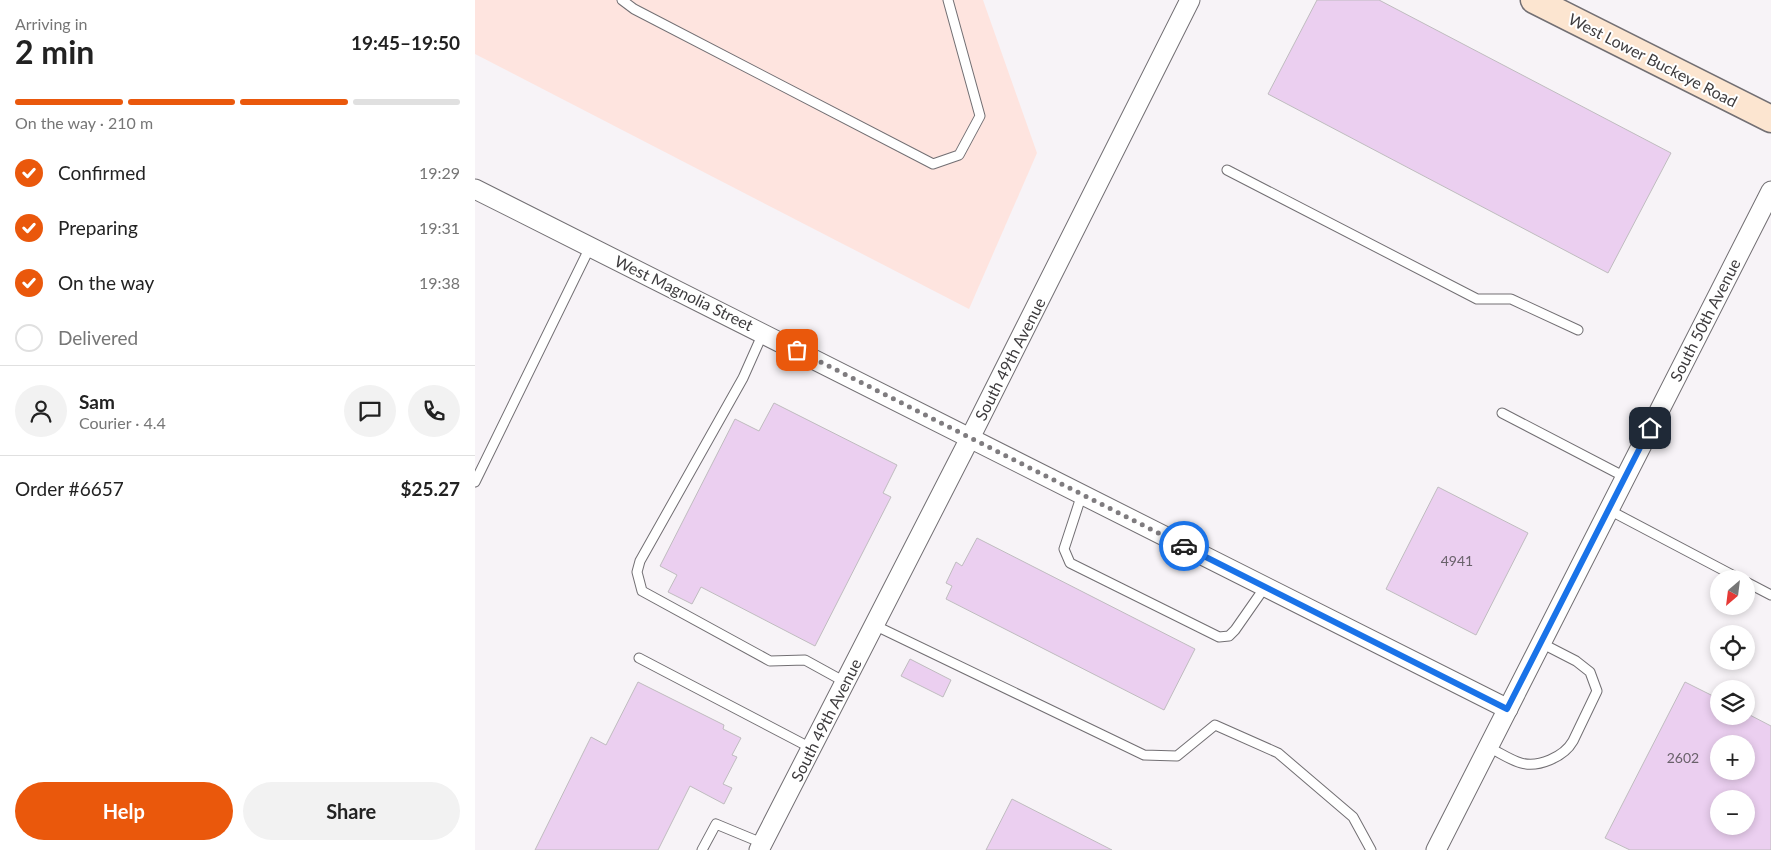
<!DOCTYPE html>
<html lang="en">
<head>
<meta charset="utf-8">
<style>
	:root { --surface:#fff; --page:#f2f2f2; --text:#222; --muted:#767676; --line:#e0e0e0; --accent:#ea580c }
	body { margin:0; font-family:Lato,sans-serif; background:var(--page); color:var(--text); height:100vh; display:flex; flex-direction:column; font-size:19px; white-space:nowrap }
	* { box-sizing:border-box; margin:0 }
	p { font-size:16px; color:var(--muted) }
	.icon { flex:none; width:28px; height:28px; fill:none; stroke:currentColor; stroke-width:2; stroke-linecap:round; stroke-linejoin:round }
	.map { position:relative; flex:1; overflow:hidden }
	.panel { display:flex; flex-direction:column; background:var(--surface); width:475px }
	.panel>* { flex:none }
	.needle { width:32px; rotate:208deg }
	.buttons { position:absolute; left:1235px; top:570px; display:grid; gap:10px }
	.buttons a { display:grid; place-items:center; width:45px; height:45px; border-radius:50%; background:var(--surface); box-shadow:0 2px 8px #0003; font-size:25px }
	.pin { position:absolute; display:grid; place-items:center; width:42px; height:42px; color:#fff; margin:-21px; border-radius:10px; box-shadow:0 2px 8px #0006 }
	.courier { position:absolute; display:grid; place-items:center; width:50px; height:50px; margin:-25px; border:4px solid #1a73e8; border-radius:50%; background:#fff; color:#222; box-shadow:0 1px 6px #0007 }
	.summary em { font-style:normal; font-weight:700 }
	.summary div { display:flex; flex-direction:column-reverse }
	.summary { display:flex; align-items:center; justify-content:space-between; height:85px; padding:0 15px }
	h1 { font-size:32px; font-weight:700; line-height:38px }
	.bar { display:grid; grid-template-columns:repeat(4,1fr); gap:8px 5px; align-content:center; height:60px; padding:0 15px }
	.bar i { height:6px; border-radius:4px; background:var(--line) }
	.bar .active { background:var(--accent) }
	.bar p { grid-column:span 4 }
	.line { display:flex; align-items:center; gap:12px; padding:0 15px; border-top:1px solid var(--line) }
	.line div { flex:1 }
	.round { display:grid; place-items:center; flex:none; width:52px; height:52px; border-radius:26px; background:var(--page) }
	ol { padding:0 15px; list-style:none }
	li { display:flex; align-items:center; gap:15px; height:55px }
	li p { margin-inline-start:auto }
	li .icon { padding:5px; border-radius:50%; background:var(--accent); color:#fff; stroke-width:4 }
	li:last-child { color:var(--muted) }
	li i { width:28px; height:28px; border:2px solid var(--line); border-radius:50% }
	.cta { display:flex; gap:10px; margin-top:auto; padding:10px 15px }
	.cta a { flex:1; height:58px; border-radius:30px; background:var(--accent); color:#fff; font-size:20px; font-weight:700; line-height:58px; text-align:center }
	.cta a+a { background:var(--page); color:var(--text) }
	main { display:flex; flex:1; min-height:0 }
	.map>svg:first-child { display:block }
	.industrial { fill:#fee4df }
	.building { fill:#ebcff0; stroke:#bfbcbf; fill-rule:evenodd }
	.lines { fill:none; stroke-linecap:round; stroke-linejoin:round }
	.service-casing { stroke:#726f73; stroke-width:11 }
	.minor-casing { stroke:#726f73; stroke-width:21 }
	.secondary-casing { stroke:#726f73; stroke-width:29 }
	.service { stroke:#fff; stroke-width:9 }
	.minor { stroke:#fff; stroke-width:19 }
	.secondary { stroke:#fce5d0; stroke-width:26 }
	.done { stroke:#7f7c7f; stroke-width:5; stroke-dasharray:0 9 }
	.route { stroke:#1a73e8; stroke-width:6 }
	.labels { text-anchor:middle; stroke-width:4; stroke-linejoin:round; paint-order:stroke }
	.number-label { font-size:14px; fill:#69616a }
	.street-label { font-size:16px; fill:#3e3c3e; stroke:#fff }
</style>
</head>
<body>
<main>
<section class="panel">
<div class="summary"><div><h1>2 min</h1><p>Arriving in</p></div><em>19:45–19:50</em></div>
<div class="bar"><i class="active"></i><i class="active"></i><i class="active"></i><i></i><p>On the way · 210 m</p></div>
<ol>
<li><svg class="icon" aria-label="check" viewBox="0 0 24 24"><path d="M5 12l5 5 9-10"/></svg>Confirmed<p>19:29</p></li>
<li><svg class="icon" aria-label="check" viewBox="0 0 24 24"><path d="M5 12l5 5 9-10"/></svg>Preparing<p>19:31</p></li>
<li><svg class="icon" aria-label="check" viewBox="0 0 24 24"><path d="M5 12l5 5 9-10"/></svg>On the way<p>19:38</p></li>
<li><i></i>Delivered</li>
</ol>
<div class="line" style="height:90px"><a class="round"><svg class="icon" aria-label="person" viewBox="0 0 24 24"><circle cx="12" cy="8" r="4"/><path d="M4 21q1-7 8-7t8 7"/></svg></a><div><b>Sam</b><p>Courier · 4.4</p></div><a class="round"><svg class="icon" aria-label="chat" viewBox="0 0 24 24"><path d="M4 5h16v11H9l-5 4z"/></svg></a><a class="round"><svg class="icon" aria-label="phone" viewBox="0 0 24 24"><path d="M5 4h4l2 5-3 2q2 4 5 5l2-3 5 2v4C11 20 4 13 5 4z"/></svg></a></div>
<div class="line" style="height:65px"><div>Order #6657</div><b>$25.27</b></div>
<div class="cta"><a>Help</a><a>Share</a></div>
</section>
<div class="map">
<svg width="1296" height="850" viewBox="0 0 1296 850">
	<rect width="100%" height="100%" fill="#f7f3f7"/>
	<polygon class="industrial" points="0,0 508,0 562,153 494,309 0,54"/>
	<g class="building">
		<polygon points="842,0 904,0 1196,153 1133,273 793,94"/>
		<polygon points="299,403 422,465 408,493 416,497 340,646 226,587 217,604 193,592 202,575 185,566 260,419 284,431"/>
		<polygon points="963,487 1053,533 1001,635 911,589"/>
		<polygon points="502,538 720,649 689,710 471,599 477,586 471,583 481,562 487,566"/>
		<polygon points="435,659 476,680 468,697 426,676"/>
		<polygon points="163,682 249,725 248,729 266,738 257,755 262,757 248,784 257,788 249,804 215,786 183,850 60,850 116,737 131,745"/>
		<path d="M1210,682L1244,699V716H1271V713L1296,726V850H1155L1130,838ZM1244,744H1271V771H1244ZM1244,799H1271V826H1244Z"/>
		<polygon points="537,799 637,850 511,850"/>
	</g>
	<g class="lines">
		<defs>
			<g id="service">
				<polyline points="147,0 159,9 458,164 484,155 505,116 473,0"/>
				<polyline points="752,170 1002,299 1036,299 1103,330"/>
				<polyline points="288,333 268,378 165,561 162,572 167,591 295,661 330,660 370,682"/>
				<polyline points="1027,413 1150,477"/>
				<polyline points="0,482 115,247"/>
				<polyline points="607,494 589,549 595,563 744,637 754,636 760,630 790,587"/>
				<polyline points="1134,510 1265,579"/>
				<polyline points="1271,582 1296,595"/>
				<polyline points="399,625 669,755 702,756 740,725 803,753 878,817 896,850"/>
				<polyline points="164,658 336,748"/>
				<path d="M1013,747C1024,752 1035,760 1046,763C1063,768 1089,757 1098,741L1122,691L1115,672L1101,661L1066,643"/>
				<polyline points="227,850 241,824 287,843"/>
			</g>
			<g id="minor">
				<polyline points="0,189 1033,709"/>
				<polyline points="284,850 495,438 715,0"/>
				<polyline points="961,850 1296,191"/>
			</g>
			<polyline id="secondary" points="1059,0 1296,119"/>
		</defs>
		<use href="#service" class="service-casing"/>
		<use href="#minor" class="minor-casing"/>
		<use href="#secondary" class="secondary-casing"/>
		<use href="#service" class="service"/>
		<use href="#minor" class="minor"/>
		<use href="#secondary" class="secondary"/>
	</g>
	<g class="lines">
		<polyline class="done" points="322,350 709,546"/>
		<polyline class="route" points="709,546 1032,709 1175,428"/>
	</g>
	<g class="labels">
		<g class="number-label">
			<text x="982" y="566">4941</text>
			<text x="1208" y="763">2602</text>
		</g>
		<g class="street-label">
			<text transform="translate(1178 60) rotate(27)" y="6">West Lower Buckeye Road</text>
			<text transform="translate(209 293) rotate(26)" y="6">West Magnolia Street</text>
			<text transform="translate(1230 320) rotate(-63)" y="6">South 50th Avenue</text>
			<text transform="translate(535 359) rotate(-63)" y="6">South 49th Avenue</text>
			<text transform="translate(351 720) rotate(-63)" y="6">South 49th Avenue</text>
		</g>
	</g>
</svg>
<div class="buttons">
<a><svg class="needle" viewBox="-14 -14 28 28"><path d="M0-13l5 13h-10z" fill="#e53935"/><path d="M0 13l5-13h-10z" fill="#767676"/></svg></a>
<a><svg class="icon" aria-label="locate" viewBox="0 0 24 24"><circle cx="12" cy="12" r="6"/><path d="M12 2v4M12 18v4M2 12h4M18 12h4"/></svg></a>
<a><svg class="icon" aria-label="layers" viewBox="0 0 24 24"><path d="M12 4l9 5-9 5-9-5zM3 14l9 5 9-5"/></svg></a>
<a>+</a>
<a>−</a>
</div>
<div class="pin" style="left:322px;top:350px;background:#ea580c"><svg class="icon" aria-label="bag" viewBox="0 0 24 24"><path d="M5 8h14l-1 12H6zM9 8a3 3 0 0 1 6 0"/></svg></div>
<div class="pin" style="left:1175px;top:428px;background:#1f2937"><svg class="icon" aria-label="home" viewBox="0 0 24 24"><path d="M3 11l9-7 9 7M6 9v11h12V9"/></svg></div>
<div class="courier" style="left:709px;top:546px"><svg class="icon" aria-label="car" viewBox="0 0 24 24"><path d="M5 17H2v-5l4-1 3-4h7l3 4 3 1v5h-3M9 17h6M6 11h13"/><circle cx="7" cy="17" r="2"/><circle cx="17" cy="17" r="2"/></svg></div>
</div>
</main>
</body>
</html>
